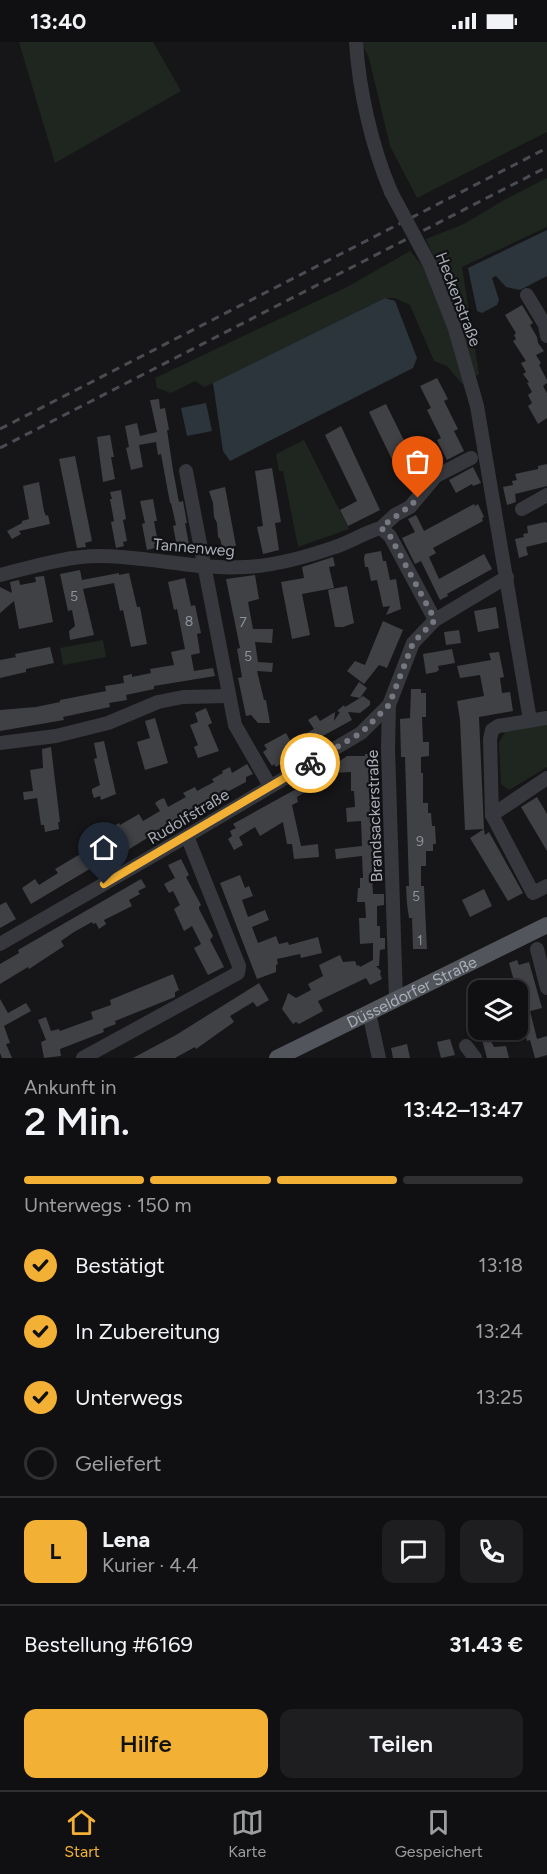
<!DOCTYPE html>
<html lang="de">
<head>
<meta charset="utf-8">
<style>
	:root { --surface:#101012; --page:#1e1e20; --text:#f1f3f6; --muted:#9c9d9f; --line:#303032; --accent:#f2b134 }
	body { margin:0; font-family:Figtree,sans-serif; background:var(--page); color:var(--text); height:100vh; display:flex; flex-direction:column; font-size:22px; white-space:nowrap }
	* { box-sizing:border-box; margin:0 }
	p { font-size:20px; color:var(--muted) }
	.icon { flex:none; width:33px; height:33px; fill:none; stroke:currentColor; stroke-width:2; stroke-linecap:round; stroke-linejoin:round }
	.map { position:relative; height:1016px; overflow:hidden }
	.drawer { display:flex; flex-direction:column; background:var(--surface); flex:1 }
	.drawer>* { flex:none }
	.controls { position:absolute; left:468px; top:938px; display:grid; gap:12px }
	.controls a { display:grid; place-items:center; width:60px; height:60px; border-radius:12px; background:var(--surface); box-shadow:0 2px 4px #0004,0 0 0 2px var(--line); font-size:30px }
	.pin { position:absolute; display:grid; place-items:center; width:51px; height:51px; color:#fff; margin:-62px -26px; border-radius:50% 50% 50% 0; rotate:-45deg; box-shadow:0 0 6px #0007 }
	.pin .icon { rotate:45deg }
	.courier { position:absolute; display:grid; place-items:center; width:60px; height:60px; margin:-30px; border:4px solid #f2b134; border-radius:50%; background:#fff; color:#222; box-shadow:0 2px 8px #0007 }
	.summary em { font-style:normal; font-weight:600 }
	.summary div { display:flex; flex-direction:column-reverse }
	.summary { display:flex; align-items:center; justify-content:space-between; height:102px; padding:0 24px }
	h1 { font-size:39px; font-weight:600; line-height:45px }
	.bar { display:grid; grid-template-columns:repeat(4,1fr); gap:9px 6px; align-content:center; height:72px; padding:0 24px }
	.bar i { height:8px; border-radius:4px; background:var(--line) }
	.bar .current { background:var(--accent) }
	.bar p { grid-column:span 4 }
	.line { display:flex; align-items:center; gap:15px; padding:0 24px; border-top:2px solid var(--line) }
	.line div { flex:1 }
	.round { display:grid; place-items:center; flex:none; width:63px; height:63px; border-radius:12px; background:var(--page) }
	ol { padding:0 24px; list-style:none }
	li { display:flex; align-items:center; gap:18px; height:66px }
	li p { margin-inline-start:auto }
	li .icon { padding:6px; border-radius:50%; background:var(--accent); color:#111; stroke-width:4 }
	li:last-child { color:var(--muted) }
	li i { width:33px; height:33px; border:3px solid var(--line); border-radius:50% }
	.button { display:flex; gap:12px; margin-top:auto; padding:12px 24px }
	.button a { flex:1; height:69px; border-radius:12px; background:var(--accent); color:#111; font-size:24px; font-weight:600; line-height:69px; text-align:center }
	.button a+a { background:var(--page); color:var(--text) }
	.status { display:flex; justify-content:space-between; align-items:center; height:42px; padding:0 30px; background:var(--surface); direction:ltr }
	.status svg { height:16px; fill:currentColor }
	.dock { display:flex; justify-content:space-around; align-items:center; height:84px; border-top:2px solid var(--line); background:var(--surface); font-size:16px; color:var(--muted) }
	.dock a { display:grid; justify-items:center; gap:3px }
	.dock .current { color:var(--accent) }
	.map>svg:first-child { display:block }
	.green { fill:#1e261f }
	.water { fill:#2c353c }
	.building { fill:#404145 }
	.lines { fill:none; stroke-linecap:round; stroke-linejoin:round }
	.minor { stroke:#37383d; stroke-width:14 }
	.major { stroke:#53555c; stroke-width:16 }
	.rail { stroke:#4a4c52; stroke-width:3; stroke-dasharray:8 6; stroke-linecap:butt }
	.minor-bridge { stroke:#37383d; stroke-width:14 }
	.done { stroke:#757880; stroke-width:6; stroke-dasharray:0 10.8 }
	.route { stroke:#f2b134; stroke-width:8 }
	.labels { text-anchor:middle; stroke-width:4.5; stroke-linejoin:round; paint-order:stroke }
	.number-label { font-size:14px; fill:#8e929b }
	.street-label { font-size:16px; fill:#a8adb8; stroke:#111113 }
</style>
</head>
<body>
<div class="status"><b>13:40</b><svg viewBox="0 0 49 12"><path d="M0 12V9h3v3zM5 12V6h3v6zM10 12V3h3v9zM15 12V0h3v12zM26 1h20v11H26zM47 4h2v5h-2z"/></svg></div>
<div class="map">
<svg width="547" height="1016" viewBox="0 0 547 1016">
	<rect width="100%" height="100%" fill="#161618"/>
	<g class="green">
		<polygon points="19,0 153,0 181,49 55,121"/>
		<polygon points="361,0 547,0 547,90 417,156 390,104 369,16"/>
		<polygon points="547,136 547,185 462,225 479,332 462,342 447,324 434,319 410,263 395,256 385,256 213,341 204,345 195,339 171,351 157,346 155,336 349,244 410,209 424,226 435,218 426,197 464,182 504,158"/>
		<polygon points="304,398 349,487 298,505 283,429 279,429 276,412"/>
		<polygon points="103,598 106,615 63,623 60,606"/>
		<polygon points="547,682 547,725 509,748 501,742 499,701 506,688"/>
	</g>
	<g class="water">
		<polygon points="547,188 547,234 520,248 506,245 496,234 492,236 499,258 497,263 482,271 477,269 468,226"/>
		<polygon points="385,256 395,259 417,316 413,326 230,419 223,409 213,341"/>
		<polygon points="206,361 212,389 187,394 181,366"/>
	</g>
	<g class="building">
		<polygon points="522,263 533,281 530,283 537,295 538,301 544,309 536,313 541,321 539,323 547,338 547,341 543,344 547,351 547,376 538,382 528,364 532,361 528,353 532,350 527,341 529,340 523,332 526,330 521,321 526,319 513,299 516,297 514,293 516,291 505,273"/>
		<polygon points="437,336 448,357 444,359 458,387 454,389 464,409 447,418 437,398 441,396 427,368 431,366 420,344"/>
		<polygon points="159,357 160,367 165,366 169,388 167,388 173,428 179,460 183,459 187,481 185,481 189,503 186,504 186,508 178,510 173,484 176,483 171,461 173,461 170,461 161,412 158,413 156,400 139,403 143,425 131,428 126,406 129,405 125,384 137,381 140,394 157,390 150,358"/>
		<polygon points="386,362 418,427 401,436 369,370"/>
		<polygon points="341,384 380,468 348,484 340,468 357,459 325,393"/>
		<polygon points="110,393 114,415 111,415 115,437 103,440 97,395"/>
		<polygon points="75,414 92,499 85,501 86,505 77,506 59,417"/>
		<polygon points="547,422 547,444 515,452 516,460 507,463 503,445 513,443 512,439 517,438 515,432 538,427 538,424"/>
		<polygon points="473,425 481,441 473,444 472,442 456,451 449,438"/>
		<polygon points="272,426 281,480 275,481 279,508 263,512 257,485 263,484 255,429"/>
		<polygon points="39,440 44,469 46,474 48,473 50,482 19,489 21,492 12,497 7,489 22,481 22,479 29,477 23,444"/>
		<polygon points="225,445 236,504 234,504 235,508 232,509 232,513 224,515 223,511 217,512 222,504 220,497 218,495 217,481 214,475 213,461 209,449"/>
		<polygon points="121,448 126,477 123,478 127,499 123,500 124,504 116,506 111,480 114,479 110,457 112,457 110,450"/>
		<polygon points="153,457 157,479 154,479 158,501 154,502 155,506 147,508 142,482 145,481 140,459"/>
		<polygon points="474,462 475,464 478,462 484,475 482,476 483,479 433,506 436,511 429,515 439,537 484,512 492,527 447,552 448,554 440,558 421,519 415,522 402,496 415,490 408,477 416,473 424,489"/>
		<polygon points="545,480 547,481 547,500 526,505 528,513 519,516 515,497 524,495 523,492 528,491 527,484"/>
		<polygon points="381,509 383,519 386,519 390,538 396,537 401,567 386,573 390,564 383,565 377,538 371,539 368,525 365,525 364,516 365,512"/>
		<polygon points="333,515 335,524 329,525 334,546 302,552 310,593 292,597 281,540 304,536 302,525"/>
		<polygon points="80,528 82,538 119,531 119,533 129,531 137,565 140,565 147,602 131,605 123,568 120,569 114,541 83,547 94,593 70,598 69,589 75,584 72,568 68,569 60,532"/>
		<polygon points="255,533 259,557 248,560 253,587 273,587 272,601 255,600 258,620 273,621 272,630 257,629 264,658 266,658 270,681 258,681 251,673 246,674 238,636 242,635 237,607 240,606 227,542 226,537"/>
		<polygon points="44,534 53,580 19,587 14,559 0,571 0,545 12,551 10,540 19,538 20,543 36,540 35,535"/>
		<polygon points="185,536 191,564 195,563 201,591 197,592 200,611 191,613 194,629 213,626 215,634 154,644 154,647 126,653 127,658 109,661 110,665 63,675 64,678 0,689 0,668 36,665 60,660 60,658 106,649 105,644 124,641 123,634 132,632 132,635 151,631 150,627 174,623 171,610 185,607 177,567 174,568 168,540"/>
		<polygon points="347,544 354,581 343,585 335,585 328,548"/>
		<polygon points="496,565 499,586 478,590 474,569"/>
		<polygon points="383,579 403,588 387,626 379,623 364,642 347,629 355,619 365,623"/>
		<polygon points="459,588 461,601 446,603 444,590"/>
		<polygon points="50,605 54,621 26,627 26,630 0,636 0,618 16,615 15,612"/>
		<polygon points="452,607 455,621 438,624 439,628 436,630 426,632 423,612"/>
		<polygon points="499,610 504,635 500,636 502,651 510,650 513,669 479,675 484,787 465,788 460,678 457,659 484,654 480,633 460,636 457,624 491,618 489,611"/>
		<polygon points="359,640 367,646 360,656 363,654 370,659 370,663 360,671 348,670 352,678 319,696 321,698 289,715 290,716 276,725 274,722 272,724 263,710 267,707 264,703 286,691 291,700 314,687 308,678 316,673 320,679 335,670 334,679 340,670 337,669 344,663 345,665 360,656 350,654"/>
		<polygon points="411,647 421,647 421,651 426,651 426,675 422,675 423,700 429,700 429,714 421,715 421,731 423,731 423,761 428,761 428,771 431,771 432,784 435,784 436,802 433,802 433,809 426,809 426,824 421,824 421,844 424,844 427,907 413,907 412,876 409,876 407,862 406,844 409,844 405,715 401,715 400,677 410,676"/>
		<polygon points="206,666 212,681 208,683 219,709 198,716 194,705 198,703 190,683 198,680 195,671"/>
		<polygon points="155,676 168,721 145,728 137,700 150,696 145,679"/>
		<polygon points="104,699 116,752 101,758 100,754 94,756 92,750 92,747 100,743 94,717 97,716 94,701"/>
		<polygon points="51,705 60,780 58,780 59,787 45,790 44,783 41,783 37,756 24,758 23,750 33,749 30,728 43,726 42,707"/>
		<polygon points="365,712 374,712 374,740 377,740 379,811 382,810 383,833 378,833 378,836 372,836 373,852 384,852 384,863 377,864 377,884 380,884 380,896 385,896 385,907 380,908 379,924 376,924 381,929 380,932 382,937 370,943 366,936 318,959 323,969 299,982 296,980 293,982 282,967 286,957 288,951 296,956 311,948 308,942 323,934 319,923 340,913 343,920 355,919 357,924 359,923 360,925 373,918 373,901 360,902 359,876 366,876 365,860 357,860 358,846 360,846 360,836 363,836 362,814 336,817 335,807 362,804 361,779 347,780 346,766 355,765 354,749 351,749 351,730 334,731 334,734 325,740 326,743 313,751 310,747 297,755 298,760 292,763 301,804 318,802 319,815 294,817 292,802 287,802 283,780 260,794 255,785 239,795 243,803 234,808 228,797 232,794 230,789 236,786 233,782 307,741 347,714 365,714"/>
		<polygon points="247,722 253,732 246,735 246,740 193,768 100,825 98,822 31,862 22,846 35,837 39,843 58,831 55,827 104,798 102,794 112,785 119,781 120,783 139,772 143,779 160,769 155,761 159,758 164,756 168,765 186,755 183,751 195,745 197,749 214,740 212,737 223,731 222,729 230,725 232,731"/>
		<polygon points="537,755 547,772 547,809 521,765"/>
		<polygon points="484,787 485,793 489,790 523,851 508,859 470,796"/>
		<polygon points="181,817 189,833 186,835 201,863 199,865 199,867 213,894 210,898 224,925 208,933 194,906 201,902 192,884 184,889 174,867 180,863 173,849 169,851 164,842 175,836 168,823"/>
		<polygon points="240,833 245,846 249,844 253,854 242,858 248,875 265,868 269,878 252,885 258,901 276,894 279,902 288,900 289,903 318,895 322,911 301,916 300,912 277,917 278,922 276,923 276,930 257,937 220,841"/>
		<polygon points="141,837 146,845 138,849 140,852 129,858 132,864 104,878 106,882 99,887 96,881 93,882 92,880 74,890 61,899 64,904 29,927 28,925 0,942 0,922 19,911 18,908"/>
		<polygon points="484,847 492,864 470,875 462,858"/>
		<polygon points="6,860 16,877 0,886 0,863"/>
		<polygon points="517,918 519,923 529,920 542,966 523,971 509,921"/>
		<polygon points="173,932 179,948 175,950 175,955 115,979 116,982 103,987 104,990 60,1007 61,1014 44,1016 41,1000 46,998 38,978 46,975 51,989 59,987 60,989 93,977 91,970 111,963 110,958"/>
		<polygon points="259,941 269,958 257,965 253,960 230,974 234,980 196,1007 195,1005 175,1016 133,1016 176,993"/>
		<polygon points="0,957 8,971 26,961 31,969 4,984 10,1001 6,1002 12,1016 2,1016 0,1011"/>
		<polygon points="530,969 537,997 547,994 547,1013 537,1016 535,1016 530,998 527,999 520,972"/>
		<polygon points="479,987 485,987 494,1005 506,1004 509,1016 487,1016"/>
		<polygon points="450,997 455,1013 441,1016 437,1000"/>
		<polygon points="407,1002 410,1016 393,1016 391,1006"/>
	</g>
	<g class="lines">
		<g class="minor">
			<path d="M356,0C359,49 372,105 391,150"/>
			<polyline points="430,223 455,287 477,364 530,678"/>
			<polyline points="527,253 545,283 547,294"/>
			<polyline points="186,429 235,683 270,744"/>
			<polyline points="522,467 547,453"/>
			<polyline points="381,486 395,473 410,465 436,434 471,416"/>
			<path d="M0,533C32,525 66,514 99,514C148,514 196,528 245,525C275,524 306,515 335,505C351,500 365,490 381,486L390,494L435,578"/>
			<polyline points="547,676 498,684 492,688 490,697 492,773 533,851 547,844"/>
			<polyline points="0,701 56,694 108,681 158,660 183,655 229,654"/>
			<polyline points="492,773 547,736"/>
			<polyline points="0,902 187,794 361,691 389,663"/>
			<polyline points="537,907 547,946"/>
			<polyline points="396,958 388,706 389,663 413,601 435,578 507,535"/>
			<polyline points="369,971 379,1016"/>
			<polyline points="466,1004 475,1016"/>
			<polyline points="83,1016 238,931 239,924 187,794"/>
		</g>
		<path class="major" id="s1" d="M277,1016L547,883"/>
		<g class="rail">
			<polyline points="0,387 547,106"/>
			<polyline points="0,406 547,125"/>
		</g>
		<polyline class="minor-bridge" points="391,150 430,223"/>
	</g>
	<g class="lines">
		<path class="done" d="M310,721L361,691L389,663L413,601L435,578L390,494L381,486C393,475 407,468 418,456"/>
		<polyline class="route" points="104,842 310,721"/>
	</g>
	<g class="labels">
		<g class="number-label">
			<text x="74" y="559">5</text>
			<text x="189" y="584">8</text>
			<text x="243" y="585">7</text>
			<text x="248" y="619">5</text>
			<text x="420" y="804">9</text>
			<text x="416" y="859">5</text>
			<text x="420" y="903">1</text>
		</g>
		<g class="street-label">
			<text transform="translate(459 257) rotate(69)" y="6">Heckenstraße</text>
			<text transform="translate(194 505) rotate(5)" y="6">Tannenweg</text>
			<text transform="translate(188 774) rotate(-31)" y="6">Rudolfstraße</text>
			<text transform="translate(374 774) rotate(-92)" y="6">Brandsackerstraße</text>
			<text dy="6" stroke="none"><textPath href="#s1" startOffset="150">Düsseldorfer Straße</textPath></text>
		</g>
	</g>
</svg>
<div class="controls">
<a><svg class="icon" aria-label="layers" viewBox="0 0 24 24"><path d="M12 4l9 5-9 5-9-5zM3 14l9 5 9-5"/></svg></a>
</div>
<div class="pin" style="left:418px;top:456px;background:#ea580c"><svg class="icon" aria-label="bag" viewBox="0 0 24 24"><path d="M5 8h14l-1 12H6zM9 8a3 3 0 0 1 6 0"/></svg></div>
<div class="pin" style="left:104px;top:842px;background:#1f2937"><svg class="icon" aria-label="home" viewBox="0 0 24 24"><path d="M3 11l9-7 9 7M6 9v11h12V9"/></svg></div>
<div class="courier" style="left:310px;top:721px"><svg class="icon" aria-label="bike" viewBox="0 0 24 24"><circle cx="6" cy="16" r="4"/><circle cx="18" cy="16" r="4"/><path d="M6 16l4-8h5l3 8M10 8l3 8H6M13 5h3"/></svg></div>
</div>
<section class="drawer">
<div class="summary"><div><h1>2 Min.</h1><p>Ankunft in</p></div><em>13:42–13:47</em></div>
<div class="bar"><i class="current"></i><i class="current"></i><i class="current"></i><i></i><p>Unterwegs · 150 m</p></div>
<ol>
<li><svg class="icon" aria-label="check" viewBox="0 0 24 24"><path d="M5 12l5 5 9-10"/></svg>Bestätigt<p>13:18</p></li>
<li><svg class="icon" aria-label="check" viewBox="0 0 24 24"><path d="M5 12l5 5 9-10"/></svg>In Zubereitung<p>13:24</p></li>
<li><svg class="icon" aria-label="check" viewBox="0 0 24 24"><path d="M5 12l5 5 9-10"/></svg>Unterwegs<p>13:25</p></li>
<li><i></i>Geliefert</li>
</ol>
<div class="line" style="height:108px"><b class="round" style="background:var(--accent);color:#111">L</b><div><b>Lena</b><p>Kurier · 4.4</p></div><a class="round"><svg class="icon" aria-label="chat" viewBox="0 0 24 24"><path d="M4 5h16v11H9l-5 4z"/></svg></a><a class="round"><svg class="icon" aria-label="phone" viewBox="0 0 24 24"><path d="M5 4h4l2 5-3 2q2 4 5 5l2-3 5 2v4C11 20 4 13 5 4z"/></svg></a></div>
<div class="line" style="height:78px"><div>Bestellung #6169</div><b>31.43 €</b></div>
<div class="button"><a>Hilfe</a><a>Teilen</a></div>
</section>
<nav class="dock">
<a class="current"><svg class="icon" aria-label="home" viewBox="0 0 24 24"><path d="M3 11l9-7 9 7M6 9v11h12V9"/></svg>Start</a>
<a><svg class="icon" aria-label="map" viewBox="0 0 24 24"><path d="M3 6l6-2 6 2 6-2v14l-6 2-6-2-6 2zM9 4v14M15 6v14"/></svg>Karte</a>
<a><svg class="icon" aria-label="saved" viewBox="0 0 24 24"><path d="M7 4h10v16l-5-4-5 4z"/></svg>Gespeichert</a>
</nav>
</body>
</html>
